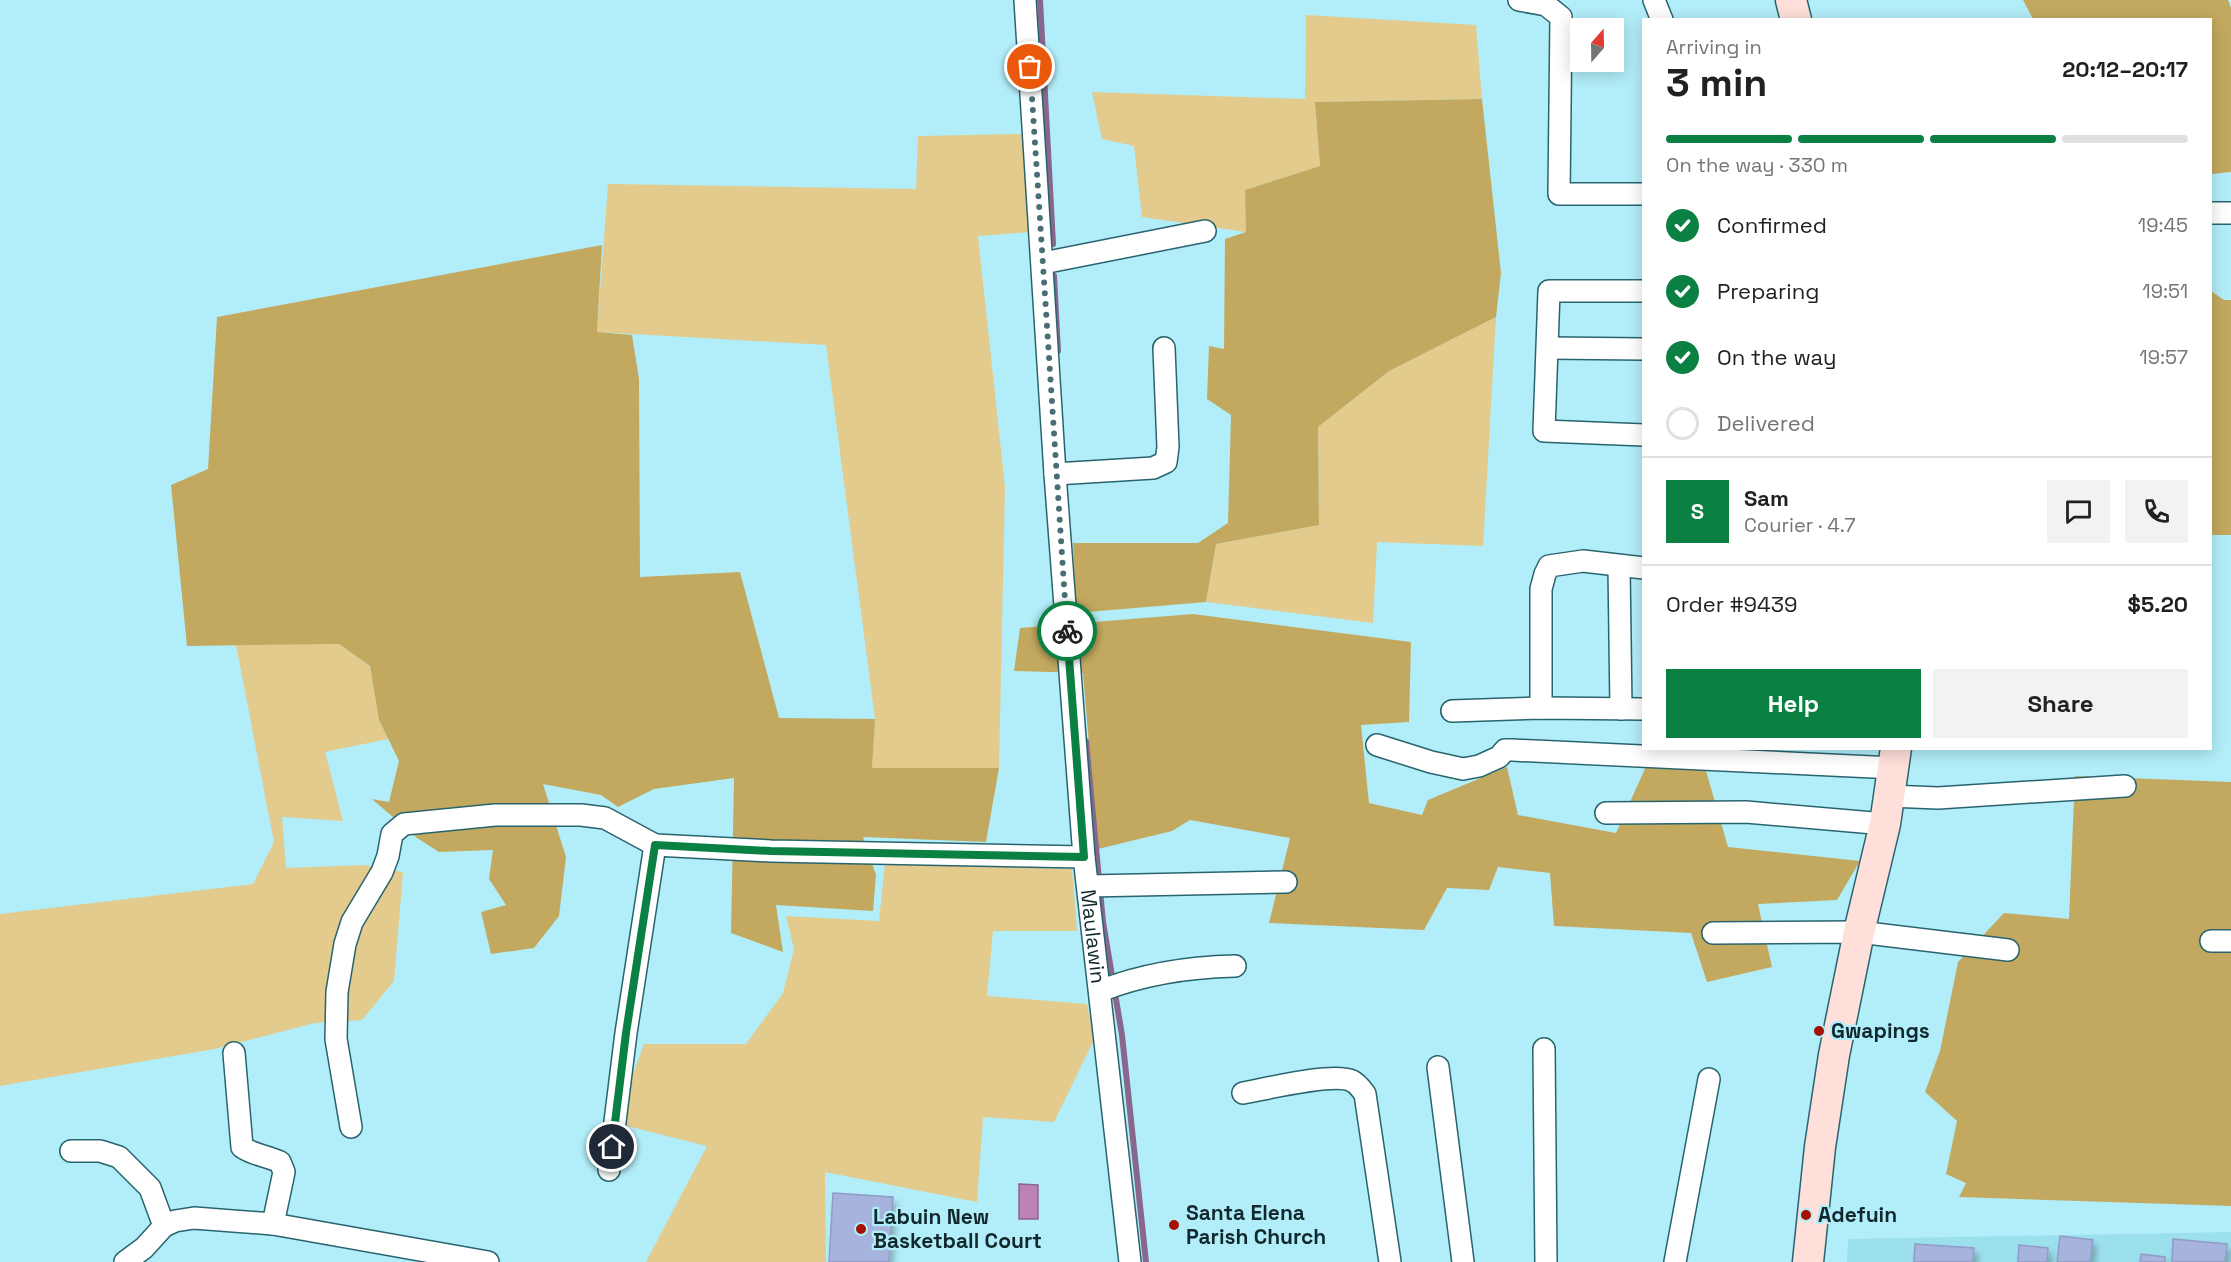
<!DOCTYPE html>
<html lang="en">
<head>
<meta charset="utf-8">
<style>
	:root { --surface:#fff; --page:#f2f2f2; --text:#202124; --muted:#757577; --line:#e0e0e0; --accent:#0b8043 }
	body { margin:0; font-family:"Space Grotesk",sans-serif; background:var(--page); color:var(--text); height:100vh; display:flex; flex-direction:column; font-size:22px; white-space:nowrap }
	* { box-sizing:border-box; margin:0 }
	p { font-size:20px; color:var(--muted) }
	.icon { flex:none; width:33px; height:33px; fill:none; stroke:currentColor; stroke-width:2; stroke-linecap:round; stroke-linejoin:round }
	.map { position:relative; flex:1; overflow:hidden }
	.details { position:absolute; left:1642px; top:18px; width:570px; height:732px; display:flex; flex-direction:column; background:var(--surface); border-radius:0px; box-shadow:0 3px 15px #0003 }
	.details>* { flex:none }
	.needle { width:39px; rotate:20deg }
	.fabs { position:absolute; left:1570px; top:18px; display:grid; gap:12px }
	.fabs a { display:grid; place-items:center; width:54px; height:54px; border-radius:0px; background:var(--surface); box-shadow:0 3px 15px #0003; font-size:30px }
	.pin { position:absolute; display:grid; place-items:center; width:51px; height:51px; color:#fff; margin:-26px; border:3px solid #fff; border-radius:50%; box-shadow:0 2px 6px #0007 }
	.courier { position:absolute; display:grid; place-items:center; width:60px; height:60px; margin:-30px; border:4px solid #0b8043; border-radius:50%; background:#fff; color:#222; box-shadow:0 2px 8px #0007 }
	.head em { font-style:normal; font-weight:700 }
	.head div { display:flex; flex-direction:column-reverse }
	.head { display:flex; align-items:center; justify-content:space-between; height:102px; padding:0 24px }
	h1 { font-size:39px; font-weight:700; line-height:45px }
	.bar { display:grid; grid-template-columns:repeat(4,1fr); gap:9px 6px; align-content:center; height:72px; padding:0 24px }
	.bar i { height:8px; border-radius:4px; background:var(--line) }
	.bar .on { background:var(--accent) }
	.bar p { grid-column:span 4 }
	.line { display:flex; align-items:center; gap:15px; padding:0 24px; border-top:2px solid var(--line) }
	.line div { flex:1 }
	.round { display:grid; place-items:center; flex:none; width:63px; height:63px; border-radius:0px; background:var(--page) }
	ol { padding:0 24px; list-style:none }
	li { display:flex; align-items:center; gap:18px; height:66px }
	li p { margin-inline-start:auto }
	li .icon { padding:6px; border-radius:50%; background:var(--accent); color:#fff; stroke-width:4 }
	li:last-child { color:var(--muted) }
	li i { width:33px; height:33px; border:3px solid var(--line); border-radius:50% }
	.button { display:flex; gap:12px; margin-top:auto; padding:12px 24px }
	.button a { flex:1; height:69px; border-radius:0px; background:var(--accent); color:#fff; font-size:24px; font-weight:700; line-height:69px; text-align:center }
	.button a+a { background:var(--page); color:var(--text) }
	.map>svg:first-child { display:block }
	.built { fill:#9ce0ed }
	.green { fill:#e2cb8d }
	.forest { fill:#c3a95f }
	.water { fill:#bc82b6; stroke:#89678d; stroke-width:1.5 }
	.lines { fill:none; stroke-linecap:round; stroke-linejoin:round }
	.stream { stroke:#89678d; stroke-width:6 }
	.building { fill:#a5b3dd; stroke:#8f9dc6; stroke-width:1.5; filter:url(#shadow) }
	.street-casing { stroke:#29646e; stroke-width:24 }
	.secondary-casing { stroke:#29646e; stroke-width:33 }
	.street { stroke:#fff; stroke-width:21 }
	.secondary { stroke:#fedfda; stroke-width:30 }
	.done { stroke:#496e75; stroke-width:6; stroke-dasharray:0 10.8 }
	.route { stroke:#0b8043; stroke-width:8 }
	.poi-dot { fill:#a41003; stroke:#b2eef9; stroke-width:2 }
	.labels { text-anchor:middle; stroke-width:4.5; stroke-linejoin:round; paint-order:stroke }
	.street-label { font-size:21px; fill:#11292e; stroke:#b2eef9 }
	.poi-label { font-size:21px; font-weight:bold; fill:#11292e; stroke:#b2eef9; text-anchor:start }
</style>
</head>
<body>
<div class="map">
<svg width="2231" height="1262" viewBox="0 0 2231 1262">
	<defs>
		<filter id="shadow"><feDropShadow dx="3.5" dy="6" stdDeviation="3" flood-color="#0004"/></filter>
	</defs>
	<rect width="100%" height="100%" fill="#b2eef9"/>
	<polygon class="built" points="2231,1232 2231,1262 1847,1262 1848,1239"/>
	<g class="green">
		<polygon points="1306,15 1476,25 1482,99 1315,102 1320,166 1245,190 1246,232 1142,217 1134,146 1102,139 1092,92 1305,99"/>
		<polygon points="1023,134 1032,232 978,236 1005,487 999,768 872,768 875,719 826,345 597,332 608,184 916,189 918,136"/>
		<polygon points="1496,317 1483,546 1377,542 1373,623 1206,602 1216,544 1319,525 1318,427 1389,371"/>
		<polygon points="339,644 370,666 379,720 388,739 325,752 343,821 282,817 286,868 364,865 403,872 394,981 362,1020 315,1023 214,1049 0,1086 0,914 253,884 274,842 236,645"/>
		<polygon points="885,864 1072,869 1077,931 993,931 987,996 1087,1004 1094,1040 1054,1122 983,1117 977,1202 825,1172 826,1262 646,1262 707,1146 615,1123 644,1044 746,1044 783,993 794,949 786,916 879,921"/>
	</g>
	<g class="forest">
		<polygon points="2023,0 2228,0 2231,8 2231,172 2211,174 2211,20 2033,19"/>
		<polygon points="1482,99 1501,273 1496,317 1389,371 1318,427 1319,525 1216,544 1206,602 1076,613 1073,543 1198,543 1228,523 1231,415 1207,399 1209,346 1224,349 1225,239 1246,232 1245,190 1320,166 1315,102"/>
		<polygon points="602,245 597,332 632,335 639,379 640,577 740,572 779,718 875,719 872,768 999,768 986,842 863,837 876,875 873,911 776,905 783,952 731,933 734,778 654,789 618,807 601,795 543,784 566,857 559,916 534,948 491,954 481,912 506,905 489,879 493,850 439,852 417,838 372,799 389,802 399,761 379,720 370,666 339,644 187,646 171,485 208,469 217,317"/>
		<polygon points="2211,291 2224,300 2231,300 2231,535 2211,535"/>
		<polygon points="1193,614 1411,642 1409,722 1361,725 1369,803 1422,815 1428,800 1507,767 1518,815 1616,833 1648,762 1706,771 1728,847 1860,861 1837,900 1758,904 1772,967 1707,982 1691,933 1554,926 1550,873 1498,867 1489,890 1447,888 1424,930 1269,923 1290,838 1190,820 1172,831 1098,849 1083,673 1014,671 1020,628"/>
		<polygon points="2075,776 2231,782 2231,1206 1959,1197 1966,1183 1946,1174 1957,1121 1925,1092 1940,1051 1958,962 2004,913 2069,919"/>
	</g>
	<polygon class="water" points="1019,1184 1038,1185 1038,1219 1019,1219"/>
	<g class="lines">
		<g class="stream">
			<polyline points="1040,0 1053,244"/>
			<polyline points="1054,276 1058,351"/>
			<polyline points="1086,741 1103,922 1122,1035 1146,1262"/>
		</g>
	</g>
	<g class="building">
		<polygon points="833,1193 893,1197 889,1262 829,1262"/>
		<polygon points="2060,1236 2093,1240 2090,1262 2057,1262"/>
		<polygon points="2173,1239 2227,1244 2225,1262 2172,1262"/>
		<polygon points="1915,1244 1974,1248 1973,1262 1914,1262"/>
		<polygon points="2019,1245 2048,1248 2047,1262 2018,1262"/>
		<polygon points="2141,1254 2165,1257 2165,1262 2140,1262"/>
	</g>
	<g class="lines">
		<defs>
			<g id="street">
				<path id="s1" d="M1025,0L1055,474L1084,857L1130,1262"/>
				<polyline points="1519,0 1546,5 1561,17 1559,194 1644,194"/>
				<polyline points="1654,0 1662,20"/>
				<polyline points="2211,213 2231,213"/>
				<polyline points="1043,263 1205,231"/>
				<polyline points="1644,291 1549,291 1544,431 1644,435"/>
				<polyline points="1548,348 1644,349"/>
				<polyline points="1055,474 1153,468 1166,462 1168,447 1164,348"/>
				<polyline points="1619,566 1621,709"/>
				<polyline points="1541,708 1541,589 1545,574 1549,566 1583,561 1644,568"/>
				<polyline points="1452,711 1541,708 1644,709"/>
				<polyline points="1377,745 1431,762 1463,769 1479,766 1499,757 1505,750 1512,750 1894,768"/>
				<polyline points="1889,796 1938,798 2125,786"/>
				<polyline points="1606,813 1746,812 1885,824"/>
				<polyline points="1088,886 1286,882"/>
				<polyline points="1713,933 1859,932 2008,950"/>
				<polyline points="2211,941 2231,941"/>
				<path d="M1100,991C1143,974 1190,967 1235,966"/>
				<polyline points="1544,1049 1546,1262"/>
				<path d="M234,1053L242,1147C253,1155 268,1156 280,1162L284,1172L273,1224"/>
				<polyline points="1438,1067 1463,1262"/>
				<path d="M1243,1093C1266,1089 1334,1072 1352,1081C1357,1083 1362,1090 1365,1094L1390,1262"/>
				<polyline points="351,1127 336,1039 337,992 345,944 352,922 382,872 388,856 392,834 404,824 495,815 581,815 605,818 655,845"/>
				<polyline points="71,1151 100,1151 119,1157 150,1188 164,1226"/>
				<polyline points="609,1170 626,1033 655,845 771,851 1084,857"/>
				<polyline points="125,1262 144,1248 164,1226 175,1221 194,1218 273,1224 488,1262"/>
				<polyline points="1675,1262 1709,1079"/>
			</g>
			<g id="secondary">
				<polyline points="1791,0 1796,20"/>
				<polyline points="1808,1262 1820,1147 1834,1055 1859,932 1885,824 1896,748"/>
			</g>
		</defs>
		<use href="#street" class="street-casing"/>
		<use href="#secondary" class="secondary-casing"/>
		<use href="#street" class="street"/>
		<use href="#secondary" class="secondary"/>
	</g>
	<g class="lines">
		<polyline class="done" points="1030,67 1067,631"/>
		<polyline class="route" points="612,1147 626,1033 655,845 771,851 1084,857 1067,631"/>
	</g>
	<g class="poi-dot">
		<circle cx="1819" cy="1031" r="6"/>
		<circle cx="1806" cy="1215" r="6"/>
		<circle cx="1174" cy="1225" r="6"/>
		<circle cx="861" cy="1229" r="6"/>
	</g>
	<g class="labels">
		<g class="street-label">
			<text dy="7" stroke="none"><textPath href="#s1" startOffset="939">Maulawin</textPath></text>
		</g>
		<g class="poi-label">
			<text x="1831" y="1038">Gwapings</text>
			<text x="1186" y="1220">Santa Elena<tspan x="1186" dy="24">Parish Church</tspan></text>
			<text x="1818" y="1222">Adefuin</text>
			<text x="873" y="1224">Labuin New<tspan x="873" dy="24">Basketball Court</tspan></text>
		</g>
	</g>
</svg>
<div class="fabs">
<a><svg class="needle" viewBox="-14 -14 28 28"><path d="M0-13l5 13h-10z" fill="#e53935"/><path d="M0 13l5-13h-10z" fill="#757577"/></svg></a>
</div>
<div class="pin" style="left:1030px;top:67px;background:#ea580c"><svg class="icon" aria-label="bag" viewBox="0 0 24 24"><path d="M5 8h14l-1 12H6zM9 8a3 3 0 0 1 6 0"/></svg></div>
<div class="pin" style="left:612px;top:1147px;background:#1f2937"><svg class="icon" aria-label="home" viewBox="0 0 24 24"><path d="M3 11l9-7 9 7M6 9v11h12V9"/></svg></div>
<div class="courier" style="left:1067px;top:631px"><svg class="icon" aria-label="bike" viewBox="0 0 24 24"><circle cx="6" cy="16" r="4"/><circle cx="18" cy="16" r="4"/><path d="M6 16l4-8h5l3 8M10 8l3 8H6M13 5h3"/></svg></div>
<section class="details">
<div class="head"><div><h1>3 min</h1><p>Arriving in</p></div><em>20:12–20:17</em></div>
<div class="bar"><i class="on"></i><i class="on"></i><i class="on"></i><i></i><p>On the way · 330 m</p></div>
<ol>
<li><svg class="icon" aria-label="check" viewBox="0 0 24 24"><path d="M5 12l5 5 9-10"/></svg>Confirmed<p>19:45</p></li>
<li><svg class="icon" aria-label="check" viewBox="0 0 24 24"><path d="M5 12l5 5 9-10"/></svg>Preparing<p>19:51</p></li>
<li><svg class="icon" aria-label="check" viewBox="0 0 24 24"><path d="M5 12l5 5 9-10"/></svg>On the way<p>19:57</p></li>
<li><i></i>Delivered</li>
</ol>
<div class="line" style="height:108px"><b class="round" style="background:var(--accent);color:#fff">S</b><div><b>Sam</b><p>Courier · 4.7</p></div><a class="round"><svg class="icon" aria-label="chat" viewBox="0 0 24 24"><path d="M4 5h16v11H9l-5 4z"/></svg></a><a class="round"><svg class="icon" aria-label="phone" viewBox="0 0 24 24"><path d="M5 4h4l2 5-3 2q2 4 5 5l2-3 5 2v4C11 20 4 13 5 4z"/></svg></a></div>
<div class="line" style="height:78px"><div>Order #9439</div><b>$5.20</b></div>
<div class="button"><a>Help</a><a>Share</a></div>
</section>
</div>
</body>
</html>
